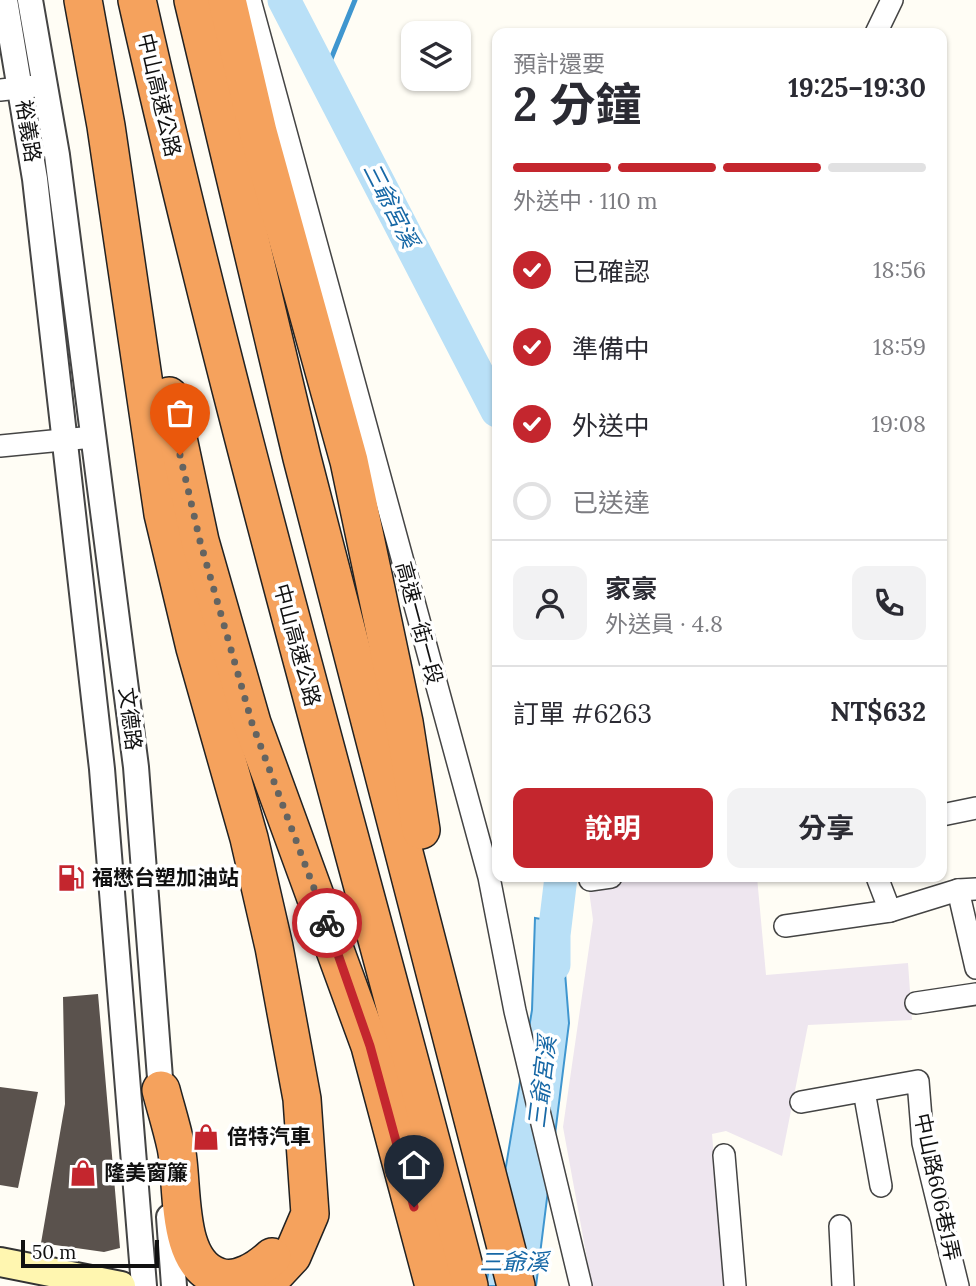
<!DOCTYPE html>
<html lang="zh-TW">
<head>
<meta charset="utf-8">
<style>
	:root { --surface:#fff; --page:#f2f2f3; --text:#2b2b33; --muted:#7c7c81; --line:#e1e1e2; --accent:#c4262e }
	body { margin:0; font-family:Lora,"Noto Sans TC",serif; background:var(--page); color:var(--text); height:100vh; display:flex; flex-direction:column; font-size:26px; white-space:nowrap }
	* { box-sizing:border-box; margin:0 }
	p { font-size:23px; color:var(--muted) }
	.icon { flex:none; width:38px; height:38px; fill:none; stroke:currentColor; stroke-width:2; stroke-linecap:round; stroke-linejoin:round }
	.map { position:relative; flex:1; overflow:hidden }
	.details { position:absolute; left:492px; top:28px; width:455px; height:854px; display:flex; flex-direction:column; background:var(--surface); border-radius:14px; box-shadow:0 2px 5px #0004 }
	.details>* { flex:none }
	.controls { position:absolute; left:401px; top:21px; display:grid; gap:14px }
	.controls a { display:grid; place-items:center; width:70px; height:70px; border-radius:14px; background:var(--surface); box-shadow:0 2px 5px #0004; font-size:35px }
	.scale { position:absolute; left:21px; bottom:18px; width:138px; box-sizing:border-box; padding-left:7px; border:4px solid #111; border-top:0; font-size:19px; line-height:24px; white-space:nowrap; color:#111; -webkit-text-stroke:5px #fff; paint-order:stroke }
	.pin { position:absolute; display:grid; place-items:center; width:60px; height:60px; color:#fff; margin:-72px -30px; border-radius:50% 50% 50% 0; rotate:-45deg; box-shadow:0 0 7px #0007 }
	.pin .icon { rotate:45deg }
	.courier { position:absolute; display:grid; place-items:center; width:70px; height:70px; margin:-35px; border:5px solid #c4262e; border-radius:50%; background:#fff; color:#222; box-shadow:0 2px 9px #0007 }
	.headline em { font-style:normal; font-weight:700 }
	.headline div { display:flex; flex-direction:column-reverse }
	.headline { display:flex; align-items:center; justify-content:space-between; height:119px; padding:0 21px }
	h1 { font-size:46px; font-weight:700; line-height:52px }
	.bar { display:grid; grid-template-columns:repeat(4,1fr); gap:10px 7px; align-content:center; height:84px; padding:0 21px }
	.bar i { height:9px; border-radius:5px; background:var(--line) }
	.bar .active { background:var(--accent) }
	.bar p { grid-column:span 4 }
	.line { display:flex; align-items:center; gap:18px; padding:0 21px; border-top:2px solid var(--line) }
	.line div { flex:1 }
	.round { display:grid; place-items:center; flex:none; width:74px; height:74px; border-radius:14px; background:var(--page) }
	ol { padding:0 21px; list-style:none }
	li { display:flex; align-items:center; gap:21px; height:77px }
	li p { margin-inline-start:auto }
	li .icon { padding:7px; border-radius:50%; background:var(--accent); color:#fff; stroke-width:4 }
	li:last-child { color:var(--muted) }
	li i { width:38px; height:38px; border:4px solid var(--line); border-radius:50% }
	.action { display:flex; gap:14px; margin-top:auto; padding:14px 21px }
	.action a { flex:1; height:80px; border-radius:14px; background:var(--accent); color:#fff; font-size:28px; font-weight:700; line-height:80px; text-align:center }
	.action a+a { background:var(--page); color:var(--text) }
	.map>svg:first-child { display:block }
	.industrial { fill:#eee6ef }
	.water { fill:#b9e0f7; stroke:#3f96cf; stroke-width:2 }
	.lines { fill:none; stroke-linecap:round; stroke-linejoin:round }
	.stream { stroke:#3f96cf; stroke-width:5 }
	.river { stroke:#b9e0f7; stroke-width:33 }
	.building { fill:#5a524d }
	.minor-casing { stroke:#444; stroke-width:24 }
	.tertiary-casing { stroke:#444; stroke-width:28 }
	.secondary-casing { stroke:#333; stroke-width:32 }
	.motorway-casing { stroke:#222; stroke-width:40 }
	.minor { stroke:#fff; stroke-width:21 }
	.tertiary { stroke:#fff; stroke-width:24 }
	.secondary { stroke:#fff6b0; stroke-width:28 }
	.motorway { stroke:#f5a25d; stroke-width:37 }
	.done { stroke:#646461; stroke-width:7; stroke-dasharray:0 12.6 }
	.route { stroke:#c4262e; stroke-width:9 }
	.labels { text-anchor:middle; stroke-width:7; stroke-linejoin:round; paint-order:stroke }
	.street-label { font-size:21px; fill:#111; stroke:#fff }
	.poi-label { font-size:21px; font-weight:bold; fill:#111; stroke:#fff; text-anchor:start }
	.water-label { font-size:23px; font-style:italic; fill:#1768a6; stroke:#fff }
</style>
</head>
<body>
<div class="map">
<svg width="976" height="1286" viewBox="0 0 976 1286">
	<rect width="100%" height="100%" fill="#fffdf5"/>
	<polygon class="industrial" points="638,877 757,877 766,975 908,963 912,1020 808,1025 782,1156 726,1131 712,1134 725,1286 592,1286 563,1127 593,920 588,883"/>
	<polygon class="water" points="535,918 561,922 569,1023 536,1286 486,1286 532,1010"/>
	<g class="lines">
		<polyline class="stream" points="324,76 355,0"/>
		<g class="river">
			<polyline points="284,0 497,411"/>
			<polyline points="554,965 554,935 561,877"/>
		</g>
	</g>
	<g class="building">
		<polygon points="98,994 120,1248 104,1252 41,1243 65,1104 63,997"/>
		<polygon points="0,1087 38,1092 18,1188 0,1185"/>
	</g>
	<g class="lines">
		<defs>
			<g id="minor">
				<polyline points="250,0 489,877 515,1011 581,1286"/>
				<polyline points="876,33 892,0"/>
				<polyline points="0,90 36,86"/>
				<polyline points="0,446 93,437"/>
				<polyline points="942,815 976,808"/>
				<polyline points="877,877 890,911"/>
				<polyline points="590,880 611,877"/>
				<polyline points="958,890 976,968"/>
				<polyline points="785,926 890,911 958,890 976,889"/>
				<polyline points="916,1003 976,994"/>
				<polyline points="864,1091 881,1186"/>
				<polyline points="801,1102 918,1081 923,1143 958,1286"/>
				<polyline points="724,1155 735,1286"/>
				<polyline points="840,1226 843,1286"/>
			</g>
			<g id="tertiary">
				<polyline points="5,0 35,179 102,769 144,1286"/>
				<polyline points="30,0 57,155 136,767 162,1104"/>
				<polyline points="169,1217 174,1286"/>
			</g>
			<polyline id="secondary" points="0,1262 121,1286"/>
			<g id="motorway">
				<polyline points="83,0 106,126 163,514 195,648 249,838 274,947 302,1099 310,1214 292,1256 277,1272 253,1286"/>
				<path d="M137,0C234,432 358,857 469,1286"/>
				<polyline points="193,0 302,458 516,1286"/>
				<polyline points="227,0 258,132 349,461 404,722 421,830"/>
				<polyline points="169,396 200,541 252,723 370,1046 434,1286"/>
				<path d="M161,1090C166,1109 172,1128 176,1147C184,1184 174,1264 219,1277C238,1283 259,1269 272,1257"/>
			</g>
		</defs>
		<use href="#minor" class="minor-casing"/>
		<use href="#tertiary" class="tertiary-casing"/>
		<use href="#secondary" class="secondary-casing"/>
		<use href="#motorway" class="motorway-casing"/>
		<use href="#minor" class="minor"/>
		<use href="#tertiary" class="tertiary"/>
		<use href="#secondary" class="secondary"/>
		<use href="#motorway" class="motorway"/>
	</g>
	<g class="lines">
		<polyline class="done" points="180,455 200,541 252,723 327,923"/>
		<polyline class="route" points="327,923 370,1046 414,1207"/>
	</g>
	<defs>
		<symbol id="fuel-bare" viewBox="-9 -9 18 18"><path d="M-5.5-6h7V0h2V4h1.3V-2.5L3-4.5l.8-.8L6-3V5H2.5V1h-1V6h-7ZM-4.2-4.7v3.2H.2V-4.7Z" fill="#c4262e" stroke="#fff" stroke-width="2.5" paint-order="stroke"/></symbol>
		<symbol id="shop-bare" viewBox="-9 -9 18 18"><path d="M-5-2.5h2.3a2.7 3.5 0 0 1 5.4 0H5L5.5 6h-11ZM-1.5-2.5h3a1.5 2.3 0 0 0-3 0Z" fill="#c4262e" stroke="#fff" stroke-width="2.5" paint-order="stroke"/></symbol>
	</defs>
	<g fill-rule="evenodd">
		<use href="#fuel-bare" x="52" y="859" width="38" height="38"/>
		<use href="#shop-bare" x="187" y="1118" width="38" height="38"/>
		<use href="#shop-bare" x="64" y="1154" width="38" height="38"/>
	</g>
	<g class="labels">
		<g class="street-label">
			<text transform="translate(159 95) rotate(77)" y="7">中山高速公路</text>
			<text transform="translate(28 131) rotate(81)" y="7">裕義路</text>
			<text transform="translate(419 623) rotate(75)" y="7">高速一街一段</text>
			<text transform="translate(297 645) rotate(75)" y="7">中山高速公路</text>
			<text transform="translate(130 719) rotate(83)" y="7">文德路</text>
			<text transform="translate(937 1187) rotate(78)" y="7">中山路606巷1弄</text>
		</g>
		<g class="poi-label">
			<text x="92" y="885">福懋台塑加油站</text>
			<text x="227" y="1144">倍特汽車</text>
			<text x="104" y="1180">隆美窗簾</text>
		</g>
		<g class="water-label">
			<text transform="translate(391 205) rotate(63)" y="8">三爺宮溪</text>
			<text transform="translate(542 1082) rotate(-83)" y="8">三爺宮溪</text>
			<text x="514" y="1270">三爺溪</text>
		</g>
	</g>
</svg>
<div class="controls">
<a><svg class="icon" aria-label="layers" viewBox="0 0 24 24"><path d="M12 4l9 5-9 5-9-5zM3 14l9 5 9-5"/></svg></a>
</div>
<div class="scale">50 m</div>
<div class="pin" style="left:180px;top:455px;background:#ea580c"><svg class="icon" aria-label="bag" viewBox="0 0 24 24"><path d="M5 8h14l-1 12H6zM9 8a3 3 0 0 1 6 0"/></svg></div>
<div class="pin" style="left:414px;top:1207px;background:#1f2937"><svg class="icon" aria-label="home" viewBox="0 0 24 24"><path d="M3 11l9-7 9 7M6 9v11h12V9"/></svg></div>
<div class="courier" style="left:327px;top:923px"><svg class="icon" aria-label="bike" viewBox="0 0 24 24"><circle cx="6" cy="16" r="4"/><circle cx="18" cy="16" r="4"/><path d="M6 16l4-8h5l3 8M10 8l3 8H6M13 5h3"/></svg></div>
<section class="details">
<div class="headline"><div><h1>2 分鐘</h1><p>預計還要</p></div><em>19:25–19:30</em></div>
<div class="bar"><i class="active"></i><i class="active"></i><i class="active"></i><i></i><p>外送中 · 110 m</p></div>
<ol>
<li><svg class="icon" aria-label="check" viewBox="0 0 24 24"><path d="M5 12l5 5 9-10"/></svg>已確認<p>18:56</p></li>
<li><svg class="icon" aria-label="check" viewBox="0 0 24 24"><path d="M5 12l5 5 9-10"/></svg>準備中<p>18:59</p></li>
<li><svg class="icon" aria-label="check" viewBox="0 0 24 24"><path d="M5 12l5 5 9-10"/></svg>外送中<p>19:08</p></li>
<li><i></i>已送達</li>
</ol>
<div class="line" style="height:126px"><a class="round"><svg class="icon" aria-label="person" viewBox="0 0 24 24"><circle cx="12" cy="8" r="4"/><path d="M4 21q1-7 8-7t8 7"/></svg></a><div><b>家豪</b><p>外送員 · 4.8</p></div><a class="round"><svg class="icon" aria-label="phone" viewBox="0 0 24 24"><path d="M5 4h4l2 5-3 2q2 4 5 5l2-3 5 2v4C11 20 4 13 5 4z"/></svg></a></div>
<div class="line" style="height:91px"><div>訂單 #6263</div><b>NT$632</b></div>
<div class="action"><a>說明</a><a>分享</a></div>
</section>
</div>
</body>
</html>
